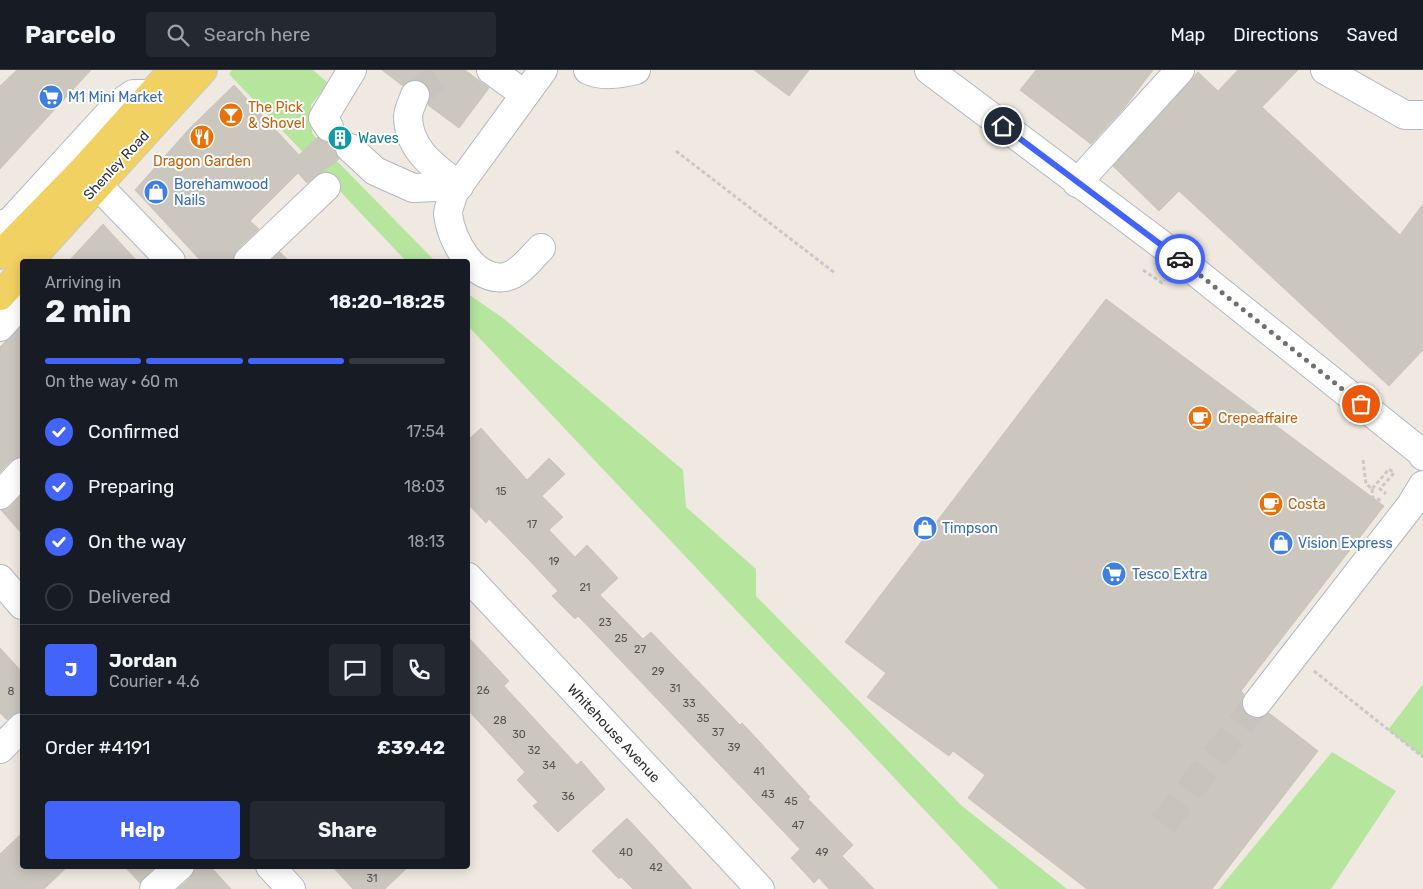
<!DOCTYPE html>
<html lang="en">
<head>
<meta charset="utf-8">
<style>
	:root { --surface:#171b24; --page:#242831; --text:#f1f3f6; --muted:#9ea1a6; --line:#363941; --accent:#4264fb }
	body { margin:0; font-family:Rubik,sans-serif; background:var(--page); color:var(--text); height:100vh; display:flex; flex-direction:column; font-size:19px; white-space:nowrap }
	* { box-sizing:border-box; margin:0 }
	p { font-size:16px; color:var(--muted) }
	.icon { flex:none; width:28px; height:28px; fill:none; stroke:currentColor; stroke-width:2; stroke-linecap:round; stroke-linejoin:round }
	.map { position:relative; flex:1; overflow:hidden }
	.details { position:absolute; left:20px; top:189px; width:450px; height:610px; display:flex; flex-direction:column; background:var(--surface); border-radius:5px; box-shadow:0 2px 12px #0003 }
	.details>* { flex:none }
	.pin { position:absolute; display:grid; place-items:center; width:42px; height:42px; color:#fff; margin:-21px; border:2px solid #fff; border-radius:50%; box-shadow:0 1px 5px #0007 }
	.courier { position:absolute; display:grid; place-items:center; width:50px; height:50px; margin:-25px; border:4px solid #4264fb; border-radius:50%; background:#fff; color:#222; box-shadow:0 1px 6px #0007 }
	.headline em { font-style:normal; font-weight:700 }
	.headline div { display:flex; flex-direction:column-reverse }
	.headline { display:flex; align-items:center; justify-content:space-between; height:85px; padding:0 25px }
	h1 { font-size:32px; font-weight:700; line-height:38px }
	.bar { display:grid; grid-template-columns:repeat(4,1fr); gap:8px 5px; align-content:center; height:60px; padding:0 25px }
	.bar i { height:6px; border-radius:4px; background:var(--line) }
	.bar .selected { background:var(--accent) }
	.bar p { grid-column:span 4 }
	.line { display:flex; align-items:center; gap:12px; padding:0 25px; border-top:1px solid var(--line) }
	.line div { flex:1 }
	.round { display:grid; place-items:center; flex:none; width:52px; height:52px; border-radius:5px; background:var(--page) }
	ol { padding:0 25px; list-style:none }
	li { display:flex; align-items:center; gap:15px; height:55px }
	li p { margin-inline-start:auto }
	li .icon { padding:5px; border-radius:50%; background:var(--accent); color:#fff; stroke-width:4 }
	li:last-child { color:var(--muted) }
	li i { width:28px; height:28px; border:2px solid var(--line); border-radius:50% }
	.primary-button { display:flex; gap:10px; margin-top:auto; padding:10px 25px }
	.primary-button a { flex:1; height:58px; border-radius:5px; background:var(--accent); color:#fff; font-size:20px; font-weight:700; line-height:58px; text-align:center }
	.primary-button a+a { background:var(--page); color:var(--text) }
	header { display:flex; align-items:center; gap:30px; box-sizing:border-box; height:70px; padding:0 25px; background:var(--surface); border-bottom:1px solid var(--line) }
	header strong { font-size:24px }
	nav { display:flex; gap:28px; margin-inline-start:auto; font-size:18px }
	.search { width:350px; height:45px; background:var(--page); display:flex; align-items:center; gap:12px; box-sizing:border-box; padding:0 18px; border-radius:5px; color:var(--muted); font-size:19px }
	.map>svg:first-child { display:block }
	.green { fill:#b6e59e }
	.building { fill:#cbc7bf; stroke:#cbc5ba }
	.lines { fill:none; stroke-linecap:round; stroke-linejoin:round }
	.minor-tunnel { stroke:#c8c4bd; stroke-width:28; stroke-dasharray:28 14; stroke-linecap:butt }
	.minor-casing { stroke:#b4b7c1; stroke-width:30 }
	.major-casing { stroke:#c9c9c9; stroke-width:30 }
	.path { stroke:#c9c9c9; stroke-width:3; stroke-dasharray:4 2.5; stroke-linecap:butt }
	.minor { stroke:#fff; stroke-width:28 }
	.major { stroke:#f2d163; stroke-width:28 }
	.done { stroke:#726f6d; stroke-width:5; stroke-dasharray:0 9 }
	.route { stroke:#4264fb; stroke-width:6 }
	.labels { text-anchor:middle; stroke-width:4; stroke-linejoin:round; paint-order:stroke }
	.number-label { font-size:11px; fill:#555452 }
	.shop-label { font-size:14px; fill:#366cbe; stroke:#fff; text-anchor:start }
	.food-label { font-size:14px; fill:#c56008; stroke:#fff; text-anchor:start }
	.culture-label { font-size:14px; fill:#0d838f; stroke:#fff; text-anchor:start }
	.street-label { font-size:14px; fill:#2e2e2e; stroke:#fff }
</style>
</head>
<body>
<header>
<strong>Parcelo</strong>
<div class="search"><svg class="icon" aria-label="search" viewBox="0 0 24 24"><circle cx="10" cy="10" r="6"/><path d="M15 15l6 6"/></svg>Search here</div>
<nav><a>Map</a><a>Directions</a><a>Saved</a></nav>
</header>
<div class="map">
<svg width="1423" height="819" viewBox="0 0 1423 819">
	<rect width="100%" height="100%" fill="#efe9e1"/>
	<g class="green">
		<polygon points="232,0 313,0 328,13 311,35 312,63 329,83 435,191 406,191 229,4"/>
		<polygon points="468,224 503,248 683,400 686,437 756,499 756,526 962,736 1067,819 999,819 468,256"/>
		<polygon points="1423,614 1423,687 1388,660"/>
		<polygon points="1332,682 1396,721 1331,819 1219,819"/>
	</g>
	<g class="building">
		<polygon points="17,0 91,0 0,99 0,16"/>
		<polygon points="382,0 465,0 489,18 459,58 428,35 430,23 427,15 420,10 413,10 403,16"/>
		<polygon points="754,0 809,0 789,26"/>
		<polygon points="1036,0 1153,0 1124,38 1091,74 1020,20"/>
		<polygon points="1238,0 1298,0 1262,37 1400,165 1423,134 1423,280 1389,316 1179,121 1159,141 1113,96 1198,2 1218,21"/>
		<polygon points="234,15 299,85 318,67 330,73 337,70 335,82 339,89 307,113 298,103 250,151 259,159 237,180 233,191 201,191 135,120 189,59"/>
		<polygon points="103,154 137,191 69,191"/>
		<polygon points="280,182 289,191 270,191"/>
		<polygon points="1106,229 1384,436 1241,621 1244,624 1242,630 1242,638 1248,646 1254,648 1262,648 1269,643 1318,681 1212,819 1087,819 968,728 985,705 953,681 949,686 867,627 886,603 845,572"/>
		<polygon points="22,255 22,387 11,391 0,402 0,277"/>
		<polygon points="481,358 527,410 549,388 565,404 542,426 563,447 549,460 575,487 587,475 618,508 600,525 643,569 651,562 740,655 742,653 758,670 810,727 808,729 853,775 842,786 874,819 829,819 819,808 814,813 791,788 800,779 602,571 578,546 575,549 552,526 558,521 530,491 489,449 486,453 468,434 468,370"/>
		<polygon points="22,424 22,464 1,440 11,436"/>
		<polygon points="468,567 509,611 504,616 577,695 581,691 605,719 558,762 533,736 538,732 517,710 525,702 468,640"/>
		<polygon points="0,578 22,602 22,642 18,642 7,650 0,643"/>
		<polygon points="627,748 654,777 692,819 633,819 621,807 619,809 592,781"/>
		<polygon points="22,763 22,796 68,796 44,819 0,819 0,784"/>
		<polygon points="124,796 156,796 140,813"/>
		<polygon points="195,796 210,796 231,819 178,819 191,807"/>
		<polygon points="332,796 409,796 385,819 353,819"/>
	</g>
	<g class="lines">
		<g class="minor-tunnel">
			<polyline points="415,25 445,0"/>
			<polyline points="1163,754 1257,633"/>
		</g>
		<defs>
			<g id="minor">
				<polyline points="491,0 524,24"/>
				<path d="M588,0C603,7 619,4 636,0"/>
				<polyline points="929,0 1162,175 1422,383 1423,386"/>
				<polyline points="1325,0 1405,45 1423,45"/>
				<path d="M415,25C413,31 408,40 408,47C409,81 435,97 459,116"/>
				<polyline points="329,57 323,48 352,0"/>
				<polyline points="350,78 375,101 413,118 459,116"/>
				<polyline points="83,100 171,191"/>
				<polyline points="1077,113 1180,0"/>
				<polyline points="0,155 10,152 117,35 133,24 152,24"/>
				<path d="M541,178C531,188 520,204 505,207C474,212 451,171 448,144C448,138 452,129 454,122L543,0"/>
				<polyline points="248,191 326,117"/>
				<polyline points="0,257 21,233 22,216"/>
				<polyline points="0,425 22,402"/>
				<polyline points="468,507 760,819"/>
				<polyline points="0,509 22,535"/>
				<polyline points="1257,633 1411,435 1423,415"/>
				<polyline points="0,679 22,657"/>
				<polyline points="270,796 291,819"/>
				<polyline points="154,819 180,796"/>
			</g>
			<g id="major">
				<polyline points="0,185 83,100 173,0"/>
				<polyline points="29,191 203,0"/>
				<polyline points="0,226 22,202"/>
			</g>
		</defs>
		<use href="#minor" class="minor-casing"/>
		<use href="#major" class="major-casing"/>
		<g class="path">
			<polyline points="676,81 835,203"/>
			<polyline points="1143,200 1162,213 1164,210"/>
			<polyline points="1363,390 1366,414 1372,419 1389,399 1394,403 1380,419 1386,424"/>
			<polyline points="1372,419 1373,428 1381,430"/>
			<polyline points="1314,601 1423,687"/>
		</g>
		<use href="#minor" class="minor"/>
		<use href="#major" class="major"/>
	</g>
	<g class="lines">
		<polyline class="done" points="1180,189 1361,334"/>
		<polyline class="route" points="1003,56 1180,189"/>
	</g>
	<defs>
		<symbol id="supermarket-disc" viewBox="-11 -11 22 22"><circle r="9.5" fill="#3f7fe0" stroke="#fff"/><path d="M-6-5.5h2.5l.6 2H6L4.5 2H-2.5L-4.4-4H-6ZM-1.5 3.2a1.3 1.3 0 1 0 .1 0ZM3 3.2a1.3 1.3 0 1 0 .1 0Z" fill="#fff"/></symbol>
		<symbol id="bar-disc" viewBox="-11 -11 22 22"><circle r="9.5" fill="#e8710a" stroke="#fff"/><path d="M-6-5H6L.8 .8V4.5H3.5V6h-7V4.5H-.8V.8Z" fill="#fff"/></symbol>
		<symbol id="restaurant-disc" viewBox="-11 -11 22 22"><circle r="9.5" fill="#e8710a" stroke="#fff"/><path d="M-5-6h1v4h1v-4h1v4h1v-4h1v5L-1.5 .5V6h-2V.5L-5-1ZM5-6V6H3V1.5H1.5Q1.5-4 5-6Z" fill="#fff"/></symbol>
		<symbol id="building-disc" viewBox="-11 -11 22 22"><circle r="9.5" fill="#0f9aa8" stroke="#fff"/><path d="M-4-6H4V6H1V3H-1V6H-4ZM-2.5-4.3h1.7v1.8h-1.7ZM.8-4.3h1.7v1.8H.8ZM-2.5-1h1.7V.8h-1.7ZM.8-1h1.7V.8H.8Z" fill="#fff"/></symbol>
		<symbol id="shop-disc" viewBox="-11 -11 22 22"><circle r="9.5" fill="#3f7fe0" stroke="#fff"/><path d="M-5-2.5h2.3a2.7 3.5 0 0 1 5.4 0H5L5.5 6h-11ZM-1.5-2.5h3a1.5 2.3 0 0 0-3 0Z" fill="#fff"/></symbol>
		<symbol id="cafe-disc" viewBox="-11 -11 22 22"><circle r="9.5" fill="#e8710a" stroke="#fff"/><path d="M-5.5-4.5H6V0H3Q3 3.5 0 3.5H-2.5Q-5.5 3.5-5.5 0ZM3-3.2v2h1.7v-2ZM-6 4.5H4V6H-6Z" fill="#fff"/></symbol>
	</defs>
	<g fill-rule="evenodd">
		<use href="#supermarket-disc" x="37" y="13" width="28" height="28"/>
		<use href="#bar-disc" x="217" y="31" width="28" height="28"/>
		<use href="#restaurant-disc" x="188" y="53" width="28" height="28"/>
		<use href="#building-disc" x="326" y="54" width="28" height="28"/>
		<use href="#shop-disc" x="142" y="108" width="28" height="28"/>
		<use href="#cafe-disc" x="1186" y="334" width="28" height="28"/>
		<use href="#cafe-disc" x="1257" y="420" width="28" height="28"/>
		<use href="#shop-disc" x="911" y="444" width="28" height="28"/>
		<use href="#shop-disc" x="1267" y="459" width="28" height="28"/>
		<use href="#supermarket-disc" x="1100" y="490" width="28" height="28"/>
	</g>
	<g class="labels">
		<g class="number-label">
			<text x="501" y="425">15</text>
			<text x="532" y="458">17</text>
			<text x="554" y="495">19</text>
			<text x="585" y="521">21</text>
			<text x="605" y="556">23</text>
			<text x="621" y="572">25</text>
			<text x="640" y="583">27</text>
			<text x="658" y="605">29</text>
			<text x="675" y="622">31</text>
			<text x="483" y="624">26</text>
			<text x="11" y="625">8</text>
			<text x="689" y="637">33</text>
			<text x="703" y="652">35</text>
			<text x="500" y="654">28</text>
			<text x="718" y="666">37</text>
			<text x="519" y="668">30</text>
			<text x="734" y="681">39</text>
			<text x="534" y="684">32</text>
			<text x="549" y="699">34</text>
			<text x="759" y="705">41</text>
			<text x="768" y="728">43</text>
			<text x="568" y="730">36</text>
			<text x="791" y="735">45</text>
			<text x="798" y="759">47</text>
			<text x="626" y="786">40</text>
			<text x="822" y="786">49</text>
			<text x="656" y="801">42</text>
			<text x="372" y="812">31</text>
		</g>
		<g class="shop-label">
			<text x="68" y="32">M1 Mini Market</text>
			<text x="174" y="119">Borehamwood<tspan x="174" dy="16">Nails</tspan></text>
			<text x="942" y="463">Timpson</text>
			<text x="1298" y="478">Vision Express</text>
			<text x="1132" y="509">Tesco Extra</text>
		</g>
		<g class="food-label">
			<text x="248" y="42">The Pick<tspan x="248" dy="16">&amp; Shovel</tspan></text>
			<text x="202" y="96" text-anchor="middle">Dragon Garden</text>
			<text x="1218" y="353">Crepeaffaire</text>
			<text x="1288" y="439">Costa</text>
		</g>
		<g class="culture-label">
			<text x="358" y="73">Waves</text>
		</g>
		<g class="street-label">
			<text transform="translate(116 95) rotate(-47)" y="5">Shenley Road</text>
			<text transform="translate(614 663) rotate(47)" y="5">Whitehouse Avenue</text>
		</g>
	</g>
</svg>
<div class="pin" style="left:1361px;top:334px;background:#ea580c"><svg class="icon" aria-label="bag" viewBox="0 0 24 24"><path d="M5 8h14l-1 12H6zM9 8a3 3 0 0 1 6 0"/></svg></div>
<div class="pin" style="left:1003px;top:56px;background:#1f2937"><svg class="icon" aria-label="home" viewBox="0 0 24 24"><path d="M3 11l9-7 9 7M6 9v11h12V9"/></svg></div>
<div class="courier" style="left:1180px;top:189px"><svg class="icon" aria-label="car" viewBox="0 0 24 24"><path d="M5 17H2v-5l4-1 3-4h7l3 4 3 1v5h-3M9 17h6M6 11h13"/><circle cx="7" cy="17" r="2"/><circle cx="17" cy="17" r="2"/></svg></div>
<section class="details">
<div class="headline"><div><h1>2 min</h1><p>Arriving in</p></div><em>18:20–18:25</em></div>
<div class="bar"><i class="selected"></i><i class="selected"></i><i class="selected"></i><i></i><p>On the way · 60 m</p></div>
<ol>
<li><svg class="icon" aria-label="check" viewBox="0 0 24 24"><path d="M5 12l5 5 9-10"/></svg>Confirmed<p>17:54</p></li>
<li><svg class="icon" aria-label="check" viewBox="0 0 24 24"><path d="M5 12l5 5 9-10"/></svg>Preparing<p>18:03</p></li>
<li><svg class="icon" aria-label="check" viewBox="0 0 24 24"><path d="M5 12l5 5 9-10"/></svg>On the way<p>18:13</p></li>
<li><i></i>Delivered</li>
</ol>
<div class="line" style="height:90px"><b class="round" style="background:var(--accent);color:#fff">J</b><div><b>Jordan</b><p>Courier · 4.6</p></div><a class="round"><svg class="icon" aria-label="chat" viewBox="0 0 24 24"><path d="M4 5h16v11H9l-5 4z"/></svg></a><a class="round"><svg class="icon" aria-label="phone" viewBox="0 0 24 24"><path d="M5 4h4l2 5-3 2q2 4 5 5l2-3 5 2v4C11 20 4 13 5 4z"/></svg></a></div>
<div class="line" style="height:65px"><div>Order #4191</div><b>£39.42</b></div>
<div class="primary-button"><a>Help</a><a>Share</a></div>
</section>
</div>
</body>
</html>
